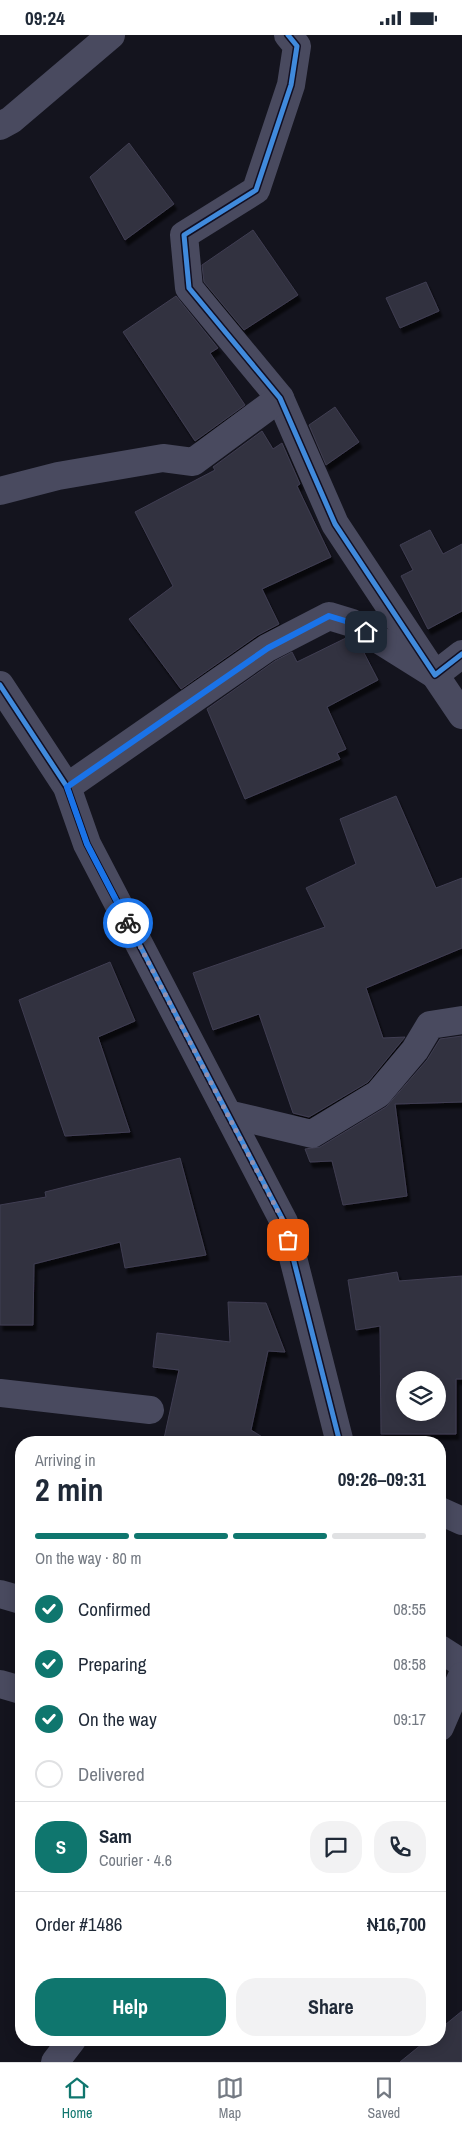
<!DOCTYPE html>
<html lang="en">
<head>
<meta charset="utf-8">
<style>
	:root { --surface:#fff; --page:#f2f2f3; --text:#1f2937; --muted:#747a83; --line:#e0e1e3; --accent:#0f766e }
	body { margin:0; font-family:"Archivo Narrow",sans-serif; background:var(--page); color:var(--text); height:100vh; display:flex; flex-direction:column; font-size:19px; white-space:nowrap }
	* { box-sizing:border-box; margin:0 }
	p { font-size:16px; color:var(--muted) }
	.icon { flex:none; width:28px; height:28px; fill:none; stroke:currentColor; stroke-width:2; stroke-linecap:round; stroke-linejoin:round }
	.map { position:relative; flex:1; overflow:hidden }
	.sheet { position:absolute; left:15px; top:1401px; width:431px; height:610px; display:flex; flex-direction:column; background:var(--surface); border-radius:20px; box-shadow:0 2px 12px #0003 }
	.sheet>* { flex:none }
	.tools { position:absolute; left:396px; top:1336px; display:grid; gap:10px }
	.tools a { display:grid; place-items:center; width:50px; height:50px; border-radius:50%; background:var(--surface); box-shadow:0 2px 12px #0003; font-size:25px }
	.pin { position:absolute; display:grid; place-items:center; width:42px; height:42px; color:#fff; margin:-21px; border-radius:10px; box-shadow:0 2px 8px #0006 }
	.courier { position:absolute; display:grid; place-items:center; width:50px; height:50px; margin:-25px; border:4px solid #1a73e8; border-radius:50%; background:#fff; color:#222; box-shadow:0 1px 6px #0007 }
	.headline em { font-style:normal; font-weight:700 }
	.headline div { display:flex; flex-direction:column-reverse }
	.headline { display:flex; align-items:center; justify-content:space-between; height:85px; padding:0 20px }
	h1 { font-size:32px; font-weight:700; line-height:38px }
	.bar { display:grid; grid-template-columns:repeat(4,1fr); gap:8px 5px; align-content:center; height:60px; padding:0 20px }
	.bar i { height:6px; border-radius:4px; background:var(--line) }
	.bar .active { background:var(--accent) }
	.bar p { grid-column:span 4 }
	.line { display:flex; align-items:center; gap:12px; padding:0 20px; border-top:1px solid var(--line) }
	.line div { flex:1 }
	.round { display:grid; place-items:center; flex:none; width:52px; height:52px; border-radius:20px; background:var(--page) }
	ol { padding:0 20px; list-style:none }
	li { display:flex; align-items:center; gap:15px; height:55px }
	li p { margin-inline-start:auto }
	li .icon { padding:5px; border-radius:50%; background:var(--accent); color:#fff; stroke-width:4 }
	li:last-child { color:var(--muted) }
	li i { width:28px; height:28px; border:2px solid var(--line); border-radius:50% }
	.cta { display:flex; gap:10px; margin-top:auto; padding:10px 20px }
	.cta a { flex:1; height:58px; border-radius:20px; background:var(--accent); color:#fff; font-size:20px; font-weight:700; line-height:58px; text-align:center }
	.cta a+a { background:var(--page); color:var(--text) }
	.status { display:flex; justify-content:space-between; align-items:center; height:35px; padding:0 25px; background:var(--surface); direction:ltr }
	.status svg { height:14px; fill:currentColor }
	.menu { display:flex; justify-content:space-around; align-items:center; height:70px; border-top:1px solid var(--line); background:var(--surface); font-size:14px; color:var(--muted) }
	.menu a { display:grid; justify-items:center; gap:2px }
	.menu .active { color:var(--accent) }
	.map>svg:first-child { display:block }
	.building { fill:#323240; stroke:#403e52; fill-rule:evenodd; filter:url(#shadow) }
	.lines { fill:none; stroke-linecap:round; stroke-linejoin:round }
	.minor { stroke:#494a5f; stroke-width:28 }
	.cycleway-casing { stroke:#110f23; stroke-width:8 }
	.cycleway { stroke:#408adc; stroke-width:5 }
	.done { stroke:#9190af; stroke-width:5; stroke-dasharray:0 9 }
	.route { stroke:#1a73e8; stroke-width:6 }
</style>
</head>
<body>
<div class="status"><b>09:24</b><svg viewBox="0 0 49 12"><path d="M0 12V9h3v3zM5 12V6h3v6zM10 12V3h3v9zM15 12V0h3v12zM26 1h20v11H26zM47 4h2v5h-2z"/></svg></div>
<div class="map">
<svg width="462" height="2027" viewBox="0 0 462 2027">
	<defs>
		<filter id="shadow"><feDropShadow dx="3" dy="5.5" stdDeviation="1" flood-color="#0009"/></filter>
	</defs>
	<rect width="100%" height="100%" fill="#14141e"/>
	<g class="building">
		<polygon points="129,108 174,169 125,205 90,142"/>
		<polygon points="253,195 298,260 244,295 204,247 202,230"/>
		<polygon points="426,247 439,276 400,293 386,263"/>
		<polygon points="176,261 218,313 210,318 245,370 195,406 123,297"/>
		<polygon points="335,372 359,407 326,430 309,390"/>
		<polygon points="262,396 273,414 282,408 300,449 297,451 331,522 262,554 279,589 258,600 181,654 129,584 173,551 135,477 215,435 213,432"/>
		<polygon points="430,495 443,519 462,509 462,576 428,594 401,541 413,535 400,510"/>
		<polygon points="346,603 361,612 378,645 327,672 346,714 337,718 340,724 245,764 207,674 275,626 292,617 297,627"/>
		<polygon points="396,761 436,853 462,843 462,913 366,953 383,1003 405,1002 368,1047 309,1082 293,1078 259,979 213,995 193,938 325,892 306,853 356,829 340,784"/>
		<polygon points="110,927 135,986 98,1002 130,1097 65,1101 19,965"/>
		<polygon points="462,1001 462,1067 395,1069 407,1161 343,1170 332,1126 310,1127 305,1114 320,1112 386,1072 427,1025 440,1004"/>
		<polygon points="180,1123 206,1220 125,1233 120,1207 34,1229 33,1290 0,1290 0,1170 46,1162 45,1157"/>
		<path d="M397,1237L399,1246L462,1241V1344H456V1399H381L380,1291L356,1295L348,1245ZM405,1345H438V1378H405Z"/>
		<polygon points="228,1267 266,1268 285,1317 268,1316 251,1395 272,1408 163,1408 179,1335 153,1332 157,1298 230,1307"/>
		<polygon points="462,1976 462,2027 400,2027 427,2005 440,2005 440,1994"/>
	</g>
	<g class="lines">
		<g class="minor">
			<polyline points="288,0 297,11 291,50 256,155 184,200 189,253 280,363 335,489 435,640 462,619"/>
			<polyline points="0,91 11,85 111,0"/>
			<polyline points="0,456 58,441 163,423 193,427 280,363"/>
			<polyline points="0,650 67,752 87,809 284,1187 340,1408"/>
			<polyline points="67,752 267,613 329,581 352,588 435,640 462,680"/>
			<polyline points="228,1079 312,1099 378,1059 415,1015 430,990 462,985"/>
			<polyline points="0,1358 150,1375"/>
			<polyline points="440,1476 462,1486"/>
			<polyline points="0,1559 21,1565"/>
			<polyline points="440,1614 462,1628"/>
			<polyline points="0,1649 21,1655"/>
			<polyline points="440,1692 462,1641"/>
			<polyline points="55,2027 72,2005"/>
		</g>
		<defs>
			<g id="cycleway">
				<polyline points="288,0 297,11 291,50 256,155 184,200 189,253 280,363 335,489 435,640 462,619"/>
				<polyline points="0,650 67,752 87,809 284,1187 340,1408"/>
			</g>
		</defs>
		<use href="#cycleway" class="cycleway-casing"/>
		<use href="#cycleway" class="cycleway"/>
	</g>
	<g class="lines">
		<polyline class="done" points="128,888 284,1188 288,1205"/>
		<polyline class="route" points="128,888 87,809 67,752 268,613 329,581 352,588 366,597"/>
	</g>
</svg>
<div class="tools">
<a><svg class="icon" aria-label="layers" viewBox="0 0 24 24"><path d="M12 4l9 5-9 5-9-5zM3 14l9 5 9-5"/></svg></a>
</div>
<div class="pin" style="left:288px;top:1205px;background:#ea580c"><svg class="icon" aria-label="bag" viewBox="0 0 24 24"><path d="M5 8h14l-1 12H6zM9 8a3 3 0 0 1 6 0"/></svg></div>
<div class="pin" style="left:366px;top:597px;background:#1f2937"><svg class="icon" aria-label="home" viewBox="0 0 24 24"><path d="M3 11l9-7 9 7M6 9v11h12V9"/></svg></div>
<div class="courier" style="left:128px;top:888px"><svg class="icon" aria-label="bike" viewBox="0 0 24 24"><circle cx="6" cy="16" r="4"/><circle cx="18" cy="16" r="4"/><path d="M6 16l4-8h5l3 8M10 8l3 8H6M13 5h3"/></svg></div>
<section class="sheet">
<div class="headline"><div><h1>2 min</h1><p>Arriving in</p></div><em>09:26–09:31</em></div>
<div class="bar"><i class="active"></i><i class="active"></i><i class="active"></i><i></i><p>On the way · 80 m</p></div>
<ol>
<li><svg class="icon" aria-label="check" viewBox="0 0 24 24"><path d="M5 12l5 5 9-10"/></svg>Confirmed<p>08:55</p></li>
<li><svg class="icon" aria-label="check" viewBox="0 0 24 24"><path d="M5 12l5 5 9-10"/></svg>Preparing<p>08:58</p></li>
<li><svg class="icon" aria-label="check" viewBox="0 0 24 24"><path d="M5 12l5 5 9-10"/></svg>On the way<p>09:17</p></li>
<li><i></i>Delivered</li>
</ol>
<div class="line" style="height:90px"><b class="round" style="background:var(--accent);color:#fff">S</b><div><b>Sam</b><p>Courier · 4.6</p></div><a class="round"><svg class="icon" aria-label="chat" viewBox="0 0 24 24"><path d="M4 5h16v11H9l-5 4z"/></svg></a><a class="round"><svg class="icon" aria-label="phone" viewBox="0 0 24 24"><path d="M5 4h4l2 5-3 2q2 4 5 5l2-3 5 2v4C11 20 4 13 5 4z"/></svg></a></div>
<div class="line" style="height:65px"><div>Order #1486</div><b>₦16,700</b></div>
<div class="cta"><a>Help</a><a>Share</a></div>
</section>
</div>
<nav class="menu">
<a class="active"><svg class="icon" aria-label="home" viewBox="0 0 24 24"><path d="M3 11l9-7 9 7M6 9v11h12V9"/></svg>Home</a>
<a><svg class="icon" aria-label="map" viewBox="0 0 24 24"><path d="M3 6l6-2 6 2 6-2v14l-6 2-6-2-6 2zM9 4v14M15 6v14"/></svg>Map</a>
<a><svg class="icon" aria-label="saved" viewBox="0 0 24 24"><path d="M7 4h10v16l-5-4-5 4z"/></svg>Saved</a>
</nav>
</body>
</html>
